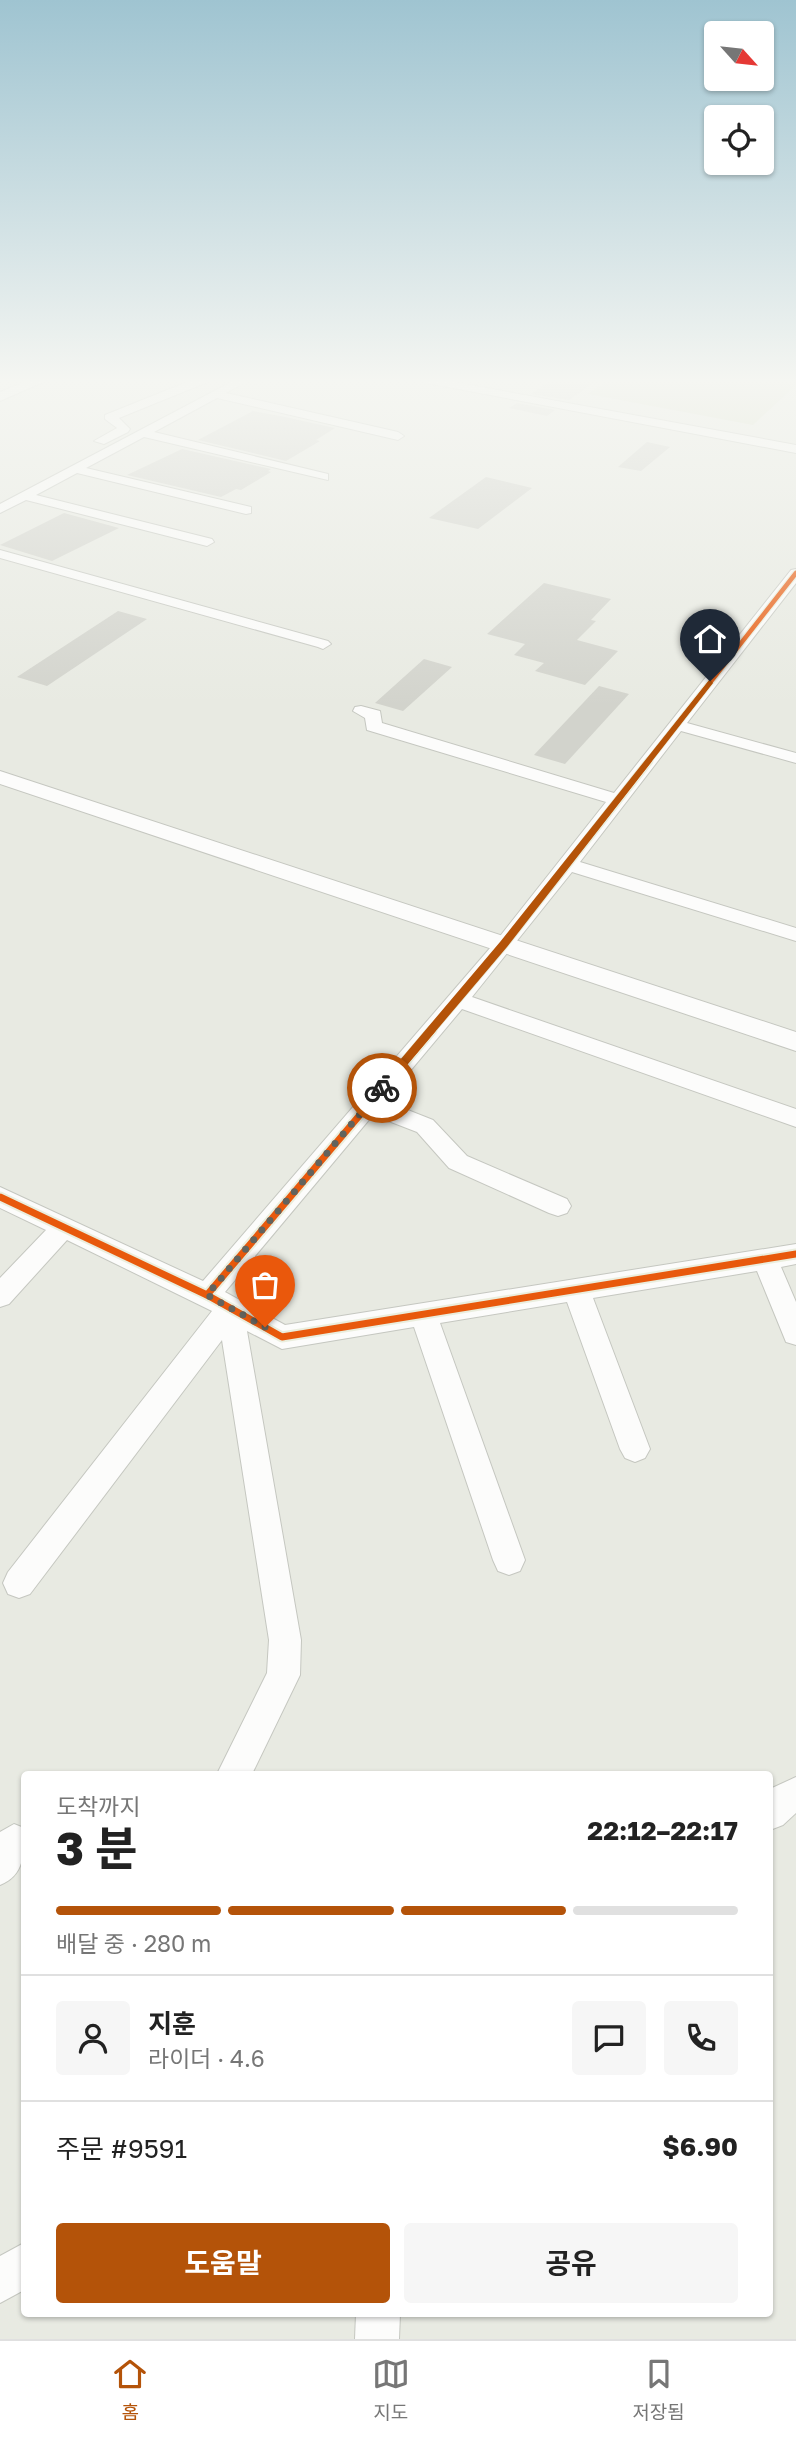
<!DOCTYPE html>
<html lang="ko">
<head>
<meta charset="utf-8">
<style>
	:root { --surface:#fff; --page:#f6f6f6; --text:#222; --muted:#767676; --line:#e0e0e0; --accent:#b45309 }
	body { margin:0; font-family:"Golos Text","Noto Sans KR",sans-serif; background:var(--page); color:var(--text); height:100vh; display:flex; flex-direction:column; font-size:26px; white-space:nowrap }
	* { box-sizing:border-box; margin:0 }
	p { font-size:23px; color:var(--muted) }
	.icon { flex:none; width:38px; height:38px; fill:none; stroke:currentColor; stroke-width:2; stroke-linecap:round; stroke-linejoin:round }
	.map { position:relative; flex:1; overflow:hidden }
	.side { position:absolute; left:21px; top:1771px; width:752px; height:546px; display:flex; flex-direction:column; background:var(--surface); border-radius:7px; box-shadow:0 2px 5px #0004 }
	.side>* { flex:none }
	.needle { width:46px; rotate:117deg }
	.fabs { position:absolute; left:704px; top:21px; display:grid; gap:14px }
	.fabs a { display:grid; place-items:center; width:70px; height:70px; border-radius:7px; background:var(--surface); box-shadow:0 2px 5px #0004; font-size:35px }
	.pin { position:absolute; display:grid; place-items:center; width:60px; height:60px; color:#fff; margin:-72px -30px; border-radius:50% 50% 50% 0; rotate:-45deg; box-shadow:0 0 7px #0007 }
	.pin .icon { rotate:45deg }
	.courier { position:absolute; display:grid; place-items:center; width:70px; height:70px; margin:-35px; border:5px solid #b45309; border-radius:50%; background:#fff; color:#222; box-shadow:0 2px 9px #0007 }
	.headline em { font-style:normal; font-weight:700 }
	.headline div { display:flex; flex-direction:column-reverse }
	.headline { display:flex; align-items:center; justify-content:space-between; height:119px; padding:0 35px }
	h1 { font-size:46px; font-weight:700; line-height:52px }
	.bar { display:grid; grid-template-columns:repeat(4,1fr); gap:10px 7px; align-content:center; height:84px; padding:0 35px }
	.bar i { height:9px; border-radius:5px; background:var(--line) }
	.bar .on { background:var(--accent) }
	.bar p { grid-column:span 4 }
	.line { display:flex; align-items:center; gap:18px; padding:0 35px; border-top:2px solid var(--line) }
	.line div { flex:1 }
	.round { display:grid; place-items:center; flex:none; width:74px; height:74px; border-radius:7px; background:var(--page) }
	.cta { display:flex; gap:14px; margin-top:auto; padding:14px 35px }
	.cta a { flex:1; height:80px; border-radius:7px; background:var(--accent); color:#fff; font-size:28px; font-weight:700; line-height:80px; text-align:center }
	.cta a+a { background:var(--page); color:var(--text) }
	.tab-bar { display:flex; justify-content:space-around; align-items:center; height:98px; border-top:2px solid var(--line); background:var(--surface); font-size:19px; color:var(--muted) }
	.tab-bar a { display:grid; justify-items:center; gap:4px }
	.tab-bar .on { color:var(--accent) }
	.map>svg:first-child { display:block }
	.green { fill:#d7ddc4 }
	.building { fill:#d2d3cc }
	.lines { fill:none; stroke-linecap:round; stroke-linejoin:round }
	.minor-casing { stroke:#c5c7c0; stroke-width:2 }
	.major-casing { stroke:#c5c7c0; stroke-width:2 }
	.minor { fill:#fcfcfb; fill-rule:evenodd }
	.major { fill:#fcfcfb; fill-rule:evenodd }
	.cycleway-far2-casing { stroke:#eaeede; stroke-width:7 }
	.cycleway-far1-casing { stroke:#eaeede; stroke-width:9 }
	.cycleway-casing { stroke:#eaeede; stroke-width:11 }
	.cycleway-far2 { stroke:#e8590c; stroke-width:4.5 }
	.cycleway-far1 { stroke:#e8590c; stroke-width:5 }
	.cycleway { stroke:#e8590c; stroke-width:7 }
	.route { fill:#b45309 }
	.done { stroke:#62635d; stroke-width:7; stroke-dasharray:0 12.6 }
</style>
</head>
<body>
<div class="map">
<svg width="796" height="2339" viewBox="0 0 796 2339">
	<rect width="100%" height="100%" fill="#e8eae2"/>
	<polygon class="green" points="609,379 796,379 796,385 753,425 588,394"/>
	<g class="building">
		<polygon points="553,379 599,379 569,400 531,394"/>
		<polygon points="517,403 555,410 547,416 509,408"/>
		<polygon points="253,411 285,417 335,428 316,440 320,441 286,461 198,440"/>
		<polygon points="647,442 670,447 641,471 618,467"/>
		<polygon points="182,449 271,469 268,471 271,472 241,490 236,489 221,497 127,475"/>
		<polygon points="486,477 532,488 478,529 429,518"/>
		<polygon points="64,513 119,528 52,561 0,545"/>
		<polygon points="544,583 611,599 591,620 596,621 577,640 618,651 585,685 535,671 544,663 514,655 525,644 487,634"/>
		<polygon points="118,611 147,619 47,686 17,677"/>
		<polygon points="424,659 452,667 403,711 375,703"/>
		<polygon points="599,686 629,694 565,764 534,755"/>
	</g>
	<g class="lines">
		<defs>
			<g id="minor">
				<polygon points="215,379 119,418 130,429 128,432 104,444 94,441 117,428 105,419 105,415 192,380"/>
				<polygon points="237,379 251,379 226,393 398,432 404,436 398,440 217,398 154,432 328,474 328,480 144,437 86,468 251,507 251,513 246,514 77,473 36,495 212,539 214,542 207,546 26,500 0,513 0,504"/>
				<polygon points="415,379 438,379 796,445 796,453 421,382"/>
				<polygon points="0,550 328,641 331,644 323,649 318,647 0,558"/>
				<polygon points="796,569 796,583 687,723 796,753 796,763 681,731 580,862 796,928 796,941 572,872 472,997 796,1109 796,1127 462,1009 385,1101 433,1120 467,1156 567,1199 571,1206 567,1213 558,1216 549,1213 449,1168 417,1132 373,1115 225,1292 285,1325 796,1244 796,1264 781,1267 796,1302 796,1345 786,1342 757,1271 593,1298 650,1449 645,1458 635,1462 625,1458 620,1449 567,1302 440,1323 525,1560 520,1571 509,1575 498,1571 493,1560 414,1327 282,1349 247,1331 301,1640 300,1675 252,1774 217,1774 267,1673 269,1640 222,1340 30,1594 19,1598 8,1594 3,1583 8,1572 212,1311 67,1240 9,1304 0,1307 0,1278 46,1230 0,1208 0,1187 203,1281 497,940 606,802 367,730 365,718 353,711 355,707 361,706 380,711 382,723 614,793 791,570"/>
				<polygon points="796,1777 796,1813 783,1825 770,1830 770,1789"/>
				<path d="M14,1824L24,1828C24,1853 25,1875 0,1885V1832Z"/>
				<polygon points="24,2243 24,2290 0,2303 0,2256"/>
				<polygon points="356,2314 400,2314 399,2339 355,2339"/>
			</g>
			<g id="major">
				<polygon points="32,379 50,379 0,401 0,392"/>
				<polygon points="0,771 796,1032 796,1051 0,784"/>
			</g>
		</defs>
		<use href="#minor" class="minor-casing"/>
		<use href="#major" class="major-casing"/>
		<use href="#minor" class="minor"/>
		<use href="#major" class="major"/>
		<defs>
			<polyline id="cycleway-far2" points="647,763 796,573"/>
			<polyline id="cycleway-far1" points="430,1032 504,945 649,761"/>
			<g id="cycleway">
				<polyline points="0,1197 207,1295 432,1030"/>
				<polyline points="207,1295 282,1337 796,1254"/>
			</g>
		</defs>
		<use href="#cycleway-far2" class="cycleway-far2-casing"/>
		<use href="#cycleway-far1" class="cycleway-far1-casing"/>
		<use href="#cycleway" class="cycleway-casing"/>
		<use href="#cycleway-far2" class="cycleway-far2"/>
		<use href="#cycleway-far1" class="cycleway-far1"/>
		<use href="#cycleway" class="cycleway"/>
	</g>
	<linearGradient id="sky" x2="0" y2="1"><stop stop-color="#9fc4d1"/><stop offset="0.54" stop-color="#f5f6f2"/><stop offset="1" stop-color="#f5f6f2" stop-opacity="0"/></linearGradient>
	<rect width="796" height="706" fill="url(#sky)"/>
	<polygon class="route" points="710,679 713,683 507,947 385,1091 378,1091 378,1086 500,942"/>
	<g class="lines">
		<polyline class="done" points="265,1327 207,1295 382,1088"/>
	</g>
</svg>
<div class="fabs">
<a><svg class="needle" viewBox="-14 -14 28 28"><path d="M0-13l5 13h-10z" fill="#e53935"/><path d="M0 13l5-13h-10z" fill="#767676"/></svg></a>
<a><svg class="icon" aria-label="locate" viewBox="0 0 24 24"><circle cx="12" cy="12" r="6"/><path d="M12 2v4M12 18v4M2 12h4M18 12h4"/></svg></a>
</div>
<div class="pin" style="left:265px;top:1327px;background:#ea580c"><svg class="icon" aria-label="bag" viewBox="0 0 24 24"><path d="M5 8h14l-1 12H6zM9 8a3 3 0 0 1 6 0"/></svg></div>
<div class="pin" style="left:710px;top:681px;background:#1f2937"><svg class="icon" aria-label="home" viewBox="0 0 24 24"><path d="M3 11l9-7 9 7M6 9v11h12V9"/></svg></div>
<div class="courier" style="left:382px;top:1088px"><svg class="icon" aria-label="bike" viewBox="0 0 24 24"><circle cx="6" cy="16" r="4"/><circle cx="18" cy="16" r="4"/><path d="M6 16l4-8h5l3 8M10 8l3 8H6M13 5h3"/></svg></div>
<section class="side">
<div class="headline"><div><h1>3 분</h1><p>도착까지</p></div><em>22:12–22:17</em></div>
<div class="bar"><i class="on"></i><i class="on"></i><i class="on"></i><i></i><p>배달 중 · 280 m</p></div>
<div class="line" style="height:126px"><a class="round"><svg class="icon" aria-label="person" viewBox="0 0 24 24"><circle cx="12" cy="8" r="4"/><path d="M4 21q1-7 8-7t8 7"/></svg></a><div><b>지훈</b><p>라이더 · 4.6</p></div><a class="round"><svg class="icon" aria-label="chat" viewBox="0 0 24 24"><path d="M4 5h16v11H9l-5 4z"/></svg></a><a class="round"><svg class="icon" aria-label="phone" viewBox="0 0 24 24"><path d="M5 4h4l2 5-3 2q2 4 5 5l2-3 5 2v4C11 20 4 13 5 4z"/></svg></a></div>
<div class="line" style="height:91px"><div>주문 #9591</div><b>$6.90</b></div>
<div class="cta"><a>도움말</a><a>공유</a></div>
</section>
</div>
<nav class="tab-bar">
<a class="on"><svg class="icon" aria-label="home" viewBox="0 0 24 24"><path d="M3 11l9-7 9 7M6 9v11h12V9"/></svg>홈</a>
<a><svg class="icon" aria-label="map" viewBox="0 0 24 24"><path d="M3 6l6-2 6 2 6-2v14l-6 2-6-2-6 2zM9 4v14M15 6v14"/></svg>지도</a>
<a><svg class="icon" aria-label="saved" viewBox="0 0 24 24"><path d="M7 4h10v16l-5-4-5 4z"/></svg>저장됨</a>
</nav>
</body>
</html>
